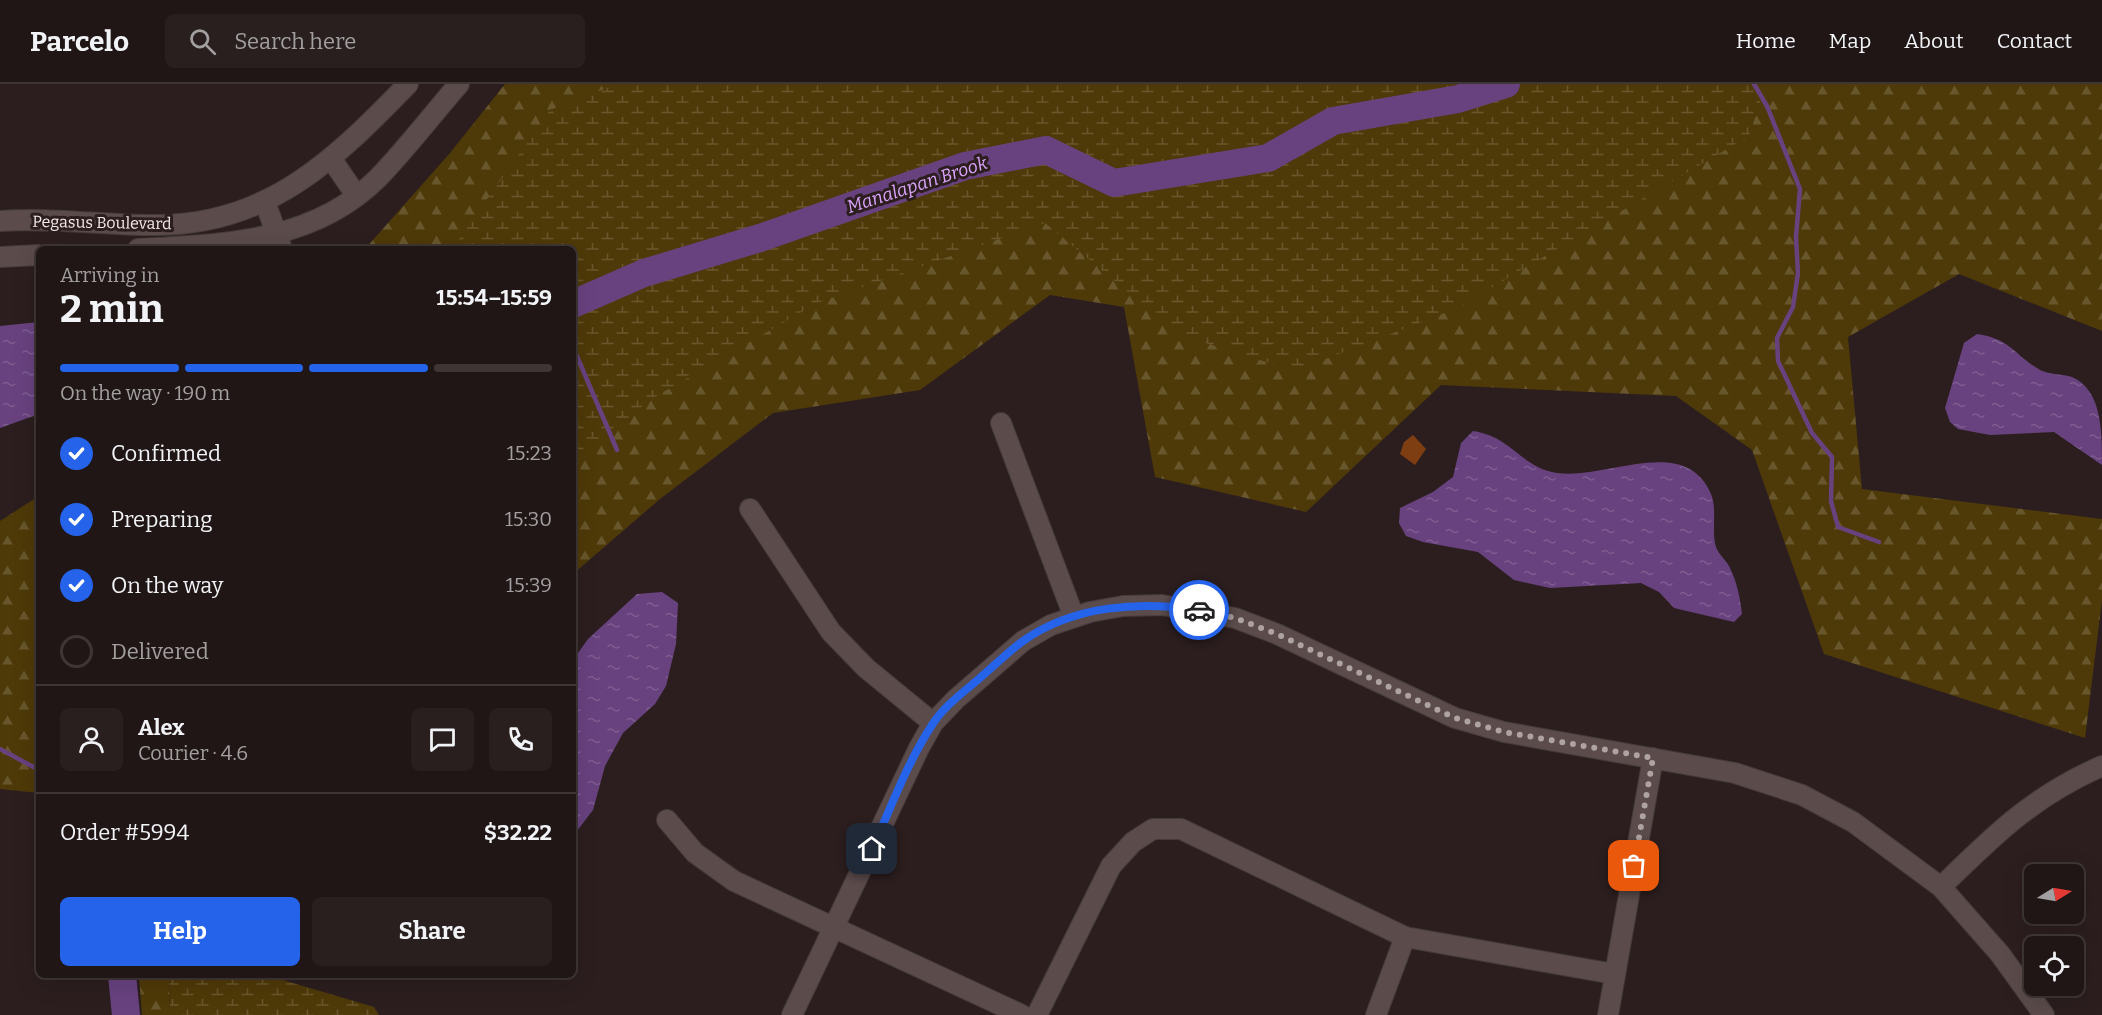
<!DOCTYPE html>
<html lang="en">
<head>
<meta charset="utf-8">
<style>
	:root { --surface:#211616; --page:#291f1f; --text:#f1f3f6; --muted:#a29fa1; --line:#3e3535; --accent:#2563eb }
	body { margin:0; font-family:Bitter,serif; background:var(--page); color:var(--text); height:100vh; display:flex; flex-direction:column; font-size:22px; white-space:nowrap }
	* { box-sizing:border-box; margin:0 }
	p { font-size:20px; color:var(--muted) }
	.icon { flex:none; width:33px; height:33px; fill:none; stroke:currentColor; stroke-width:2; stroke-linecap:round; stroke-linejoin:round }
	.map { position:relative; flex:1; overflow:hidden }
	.panel { position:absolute; left:36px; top:162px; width:540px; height:732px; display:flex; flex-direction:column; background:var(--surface); border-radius:9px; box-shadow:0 6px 24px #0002,0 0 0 2px var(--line) }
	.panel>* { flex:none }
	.needle { width:39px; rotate:79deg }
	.buttons { position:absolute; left:2024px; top:780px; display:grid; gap:12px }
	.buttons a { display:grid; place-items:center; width:60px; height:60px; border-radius:9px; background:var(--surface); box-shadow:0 6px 24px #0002,0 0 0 2px var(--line); font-size:30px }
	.pin { position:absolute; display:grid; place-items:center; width:51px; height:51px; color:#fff; margin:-26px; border-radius:12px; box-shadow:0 3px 9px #0006 }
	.courier { position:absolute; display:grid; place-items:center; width:60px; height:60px; margin:-30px; border:4px solid #2563eb; border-radius:50%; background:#fff; color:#222; box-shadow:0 2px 8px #0007 }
	.head em { font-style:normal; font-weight:700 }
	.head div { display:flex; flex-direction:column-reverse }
	.head { display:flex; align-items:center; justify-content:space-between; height:102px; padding:0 24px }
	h1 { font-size:39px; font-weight:700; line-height:45px }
	.bar { display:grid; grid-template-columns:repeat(4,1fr); gap:9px 6px; align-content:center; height:72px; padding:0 24px }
	.bar i { height:8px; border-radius:4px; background:var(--line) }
	.bar .active { background:var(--accent) }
	.bar p { grid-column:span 4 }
	.line { display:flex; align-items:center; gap:15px; padding:0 24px; border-top:2px solid var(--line) }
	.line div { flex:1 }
	.round { display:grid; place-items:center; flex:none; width:63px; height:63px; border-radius:9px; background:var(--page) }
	ol { padding:0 24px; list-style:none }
	li { display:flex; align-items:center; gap:18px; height:66px }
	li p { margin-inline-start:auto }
	li .icon { padding:6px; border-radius:50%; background:var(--accent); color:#fff; stroke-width:4 }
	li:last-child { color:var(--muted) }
	li i { width:33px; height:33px; border:3px solid var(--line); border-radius:50% }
	.cta { display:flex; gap:12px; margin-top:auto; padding:12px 24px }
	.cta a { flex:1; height:69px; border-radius:9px; background:var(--accent); color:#fff; font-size:24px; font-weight:700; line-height:69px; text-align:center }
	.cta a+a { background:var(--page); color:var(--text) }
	header { display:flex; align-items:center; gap:36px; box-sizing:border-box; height:84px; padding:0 30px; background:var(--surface); border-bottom:2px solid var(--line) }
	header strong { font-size:28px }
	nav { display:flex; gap:33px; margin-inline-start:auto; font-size:21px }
	.search { width:420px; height:54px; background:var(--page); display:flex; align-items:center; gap:15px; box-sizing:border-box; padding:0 21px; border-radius:9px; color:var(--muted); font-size:22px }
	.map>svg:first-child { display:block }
	.forest { fill:url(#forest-firs) }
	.wetland { fill:url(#wetland-marsh) }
	.water { fill:url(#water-ripples) }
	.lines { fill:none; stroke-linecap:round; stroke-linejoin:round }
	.stream { stroke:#68427f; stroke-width:4.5 }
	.river { stroke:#68427f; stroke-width:28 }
	.building { fill:#7f3e11 }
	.minor-casing { stroke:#453a3a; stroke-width:22 }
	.minor { stroke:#5b4b4b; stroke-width:20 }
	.done { stroke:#aea2a2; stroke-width:6; stroke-dasharray:0 10.8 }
	.route { stroke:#2563eb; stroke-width:8 }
	.labels { text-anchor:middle; stroke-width:6; stroke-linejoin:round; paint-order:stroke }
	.street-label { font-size:16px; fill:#f4e9e9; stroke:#2c1e1e }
	.water-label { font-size:18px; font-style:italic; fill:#dba4fd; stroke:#2c1e1e }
</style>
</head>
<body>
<header>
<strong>Parcelo</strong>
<div class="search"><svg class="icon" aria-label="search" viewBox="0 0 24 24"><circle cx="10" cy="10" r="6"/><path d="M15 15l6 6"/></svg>Search here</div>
<nav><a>Home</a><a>Map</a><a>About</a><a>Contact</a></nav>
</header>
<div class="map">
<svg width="2102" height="931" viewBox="0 0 2102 931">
	<defs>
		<pattern id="forest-firs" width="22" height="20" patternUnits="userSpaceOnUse" patternTransform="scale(1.5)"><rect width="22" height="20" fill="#4e3908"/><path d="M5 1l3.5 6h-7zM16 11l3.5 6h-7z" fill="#68562c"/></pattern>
		<pattern id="wetland-marsh" width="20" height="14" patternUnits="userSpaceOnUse" patternTransform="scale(1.5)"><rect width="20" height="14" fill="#4e3908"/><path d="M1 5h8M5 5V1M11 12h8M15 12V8" fill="none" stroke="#68562c"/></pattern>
		<pattern id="water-ripples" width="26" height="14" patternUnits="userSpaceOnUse" patternTransform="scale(1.5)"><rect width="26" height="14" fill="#68427f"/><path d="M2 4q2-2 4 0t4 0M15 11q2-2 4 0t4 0" fill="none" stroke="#7e5d91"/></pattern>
	</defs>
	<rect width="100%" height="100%" fill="#2c1e1e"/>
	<g class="forest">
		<polygon points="505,0 2102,0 2102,247 1959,190 1848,253 1862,405 2102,435 2102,516 2085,654 1824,570 1752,366 1676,312 1441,301 1306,428 1155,393 1124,223 1050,211 920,306 773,329 660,415 573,490 573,165 365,165 450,69"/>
		<polygon points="39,412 39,709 0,705 0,437"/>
		<polygon points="139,891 169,891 170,931 142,931"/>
	</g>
	<g class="wetland">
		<polygon points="617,0 1766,0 1749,52 1455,225 1295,287 1180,251 1045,139 817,219 648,317 573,385 573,165 447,165 459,155 550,26"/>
		<polygon points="169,891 266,891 374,923 379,931 170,931"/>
	</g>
	<g class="water">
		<polygon points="39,238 39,330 0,344 0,242"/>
		<path d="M1977,250C2011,255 2013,270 2040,286C2050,291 2062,290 2072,293C2102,306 2102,347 2102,381L2054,348L1990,351L1958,345L1950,338L1945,324L1964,259Z"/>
		<path d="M1473,347C1513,353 1520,383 1557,389C1606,396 1685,349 1711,410C1717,424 1712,444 1715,459C1716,468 1725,475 1729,482C1737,498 1740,513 1742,530L1734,538L1674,524L1659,508L1641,499L1550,504L1514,496L1478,468L1423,458L1406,452L1399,439L1400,424L1433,408L1453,393L1461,359Z"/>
		<polygon points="662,508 678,519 676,560 666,602 655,620 623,649 605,682 593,726 573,752 573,576 588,555 637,510"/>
	</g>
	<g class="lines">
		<g class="stream">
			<polyline points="1754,0 1767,22 1800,105 1796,153 1798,189 1793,223 1777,254 1778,277 1812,349 1832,373 1831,417 1838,443 1879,458"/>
			<polyline points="573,263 617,366"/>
			<polyline points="0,665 39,686"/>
		</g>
		<g class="river">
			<polyline points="573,220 644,189 760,154 965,82 1046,66 1114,99 1268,74 1333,37 1458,15 1506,0"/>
			<polyline points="122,891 126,931"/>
		</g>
	</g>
	<polygon class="building" points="1413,351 1426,365 1415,381 1400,370 1404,358"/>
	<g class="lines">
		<defs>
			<g id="minor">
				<polyline points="332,76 356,111"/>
				<polyline points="265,118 282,165"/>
				<path d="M0,137C53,133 107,142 159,141C270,140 336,74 408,0"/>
				<path d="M138,165C223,160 313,159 378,94C407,64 432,31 459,0"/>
				<polyline points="0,173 39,171"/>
				<polyline points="1001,339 1074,533"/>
				<polyline points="750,425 831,548 866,584 933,639"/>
				<polyline points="667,736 695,769 734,797 1022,931"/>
				<path d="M1941,803C1994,751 2033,712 2102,682"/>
				<polyline points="1405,853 1614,890"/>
				<polyline points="792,931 919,664 933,639 956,615 1023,557 1051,541 1090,528 1123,522 1162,521 1235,534 1277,550 1455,634 1504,648 1735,689 1802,711 1853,738 1941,803 2000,870 2044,931"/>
				<polyline points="1037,931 1111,782 1133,758 1153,745 1181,745 1405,853 1376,931"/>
				<polyline points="1608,931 1653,674"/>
			</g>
		</defs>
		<use href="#minor" class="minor-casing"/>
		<use href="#minor" class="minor"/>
	</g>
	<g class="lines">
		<polyline class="done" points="1199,526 1235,534 1277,550 1455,634 1504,648 1653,674 1634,782"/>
		<path class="route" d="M872,765C891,724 907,679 932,641C944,622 964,608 981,593C995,581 1008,568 1023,557C1074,521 1140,517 1199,526"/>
	</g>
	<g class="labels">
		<g class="street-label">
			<text transform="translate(102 138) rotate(1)" y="6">Pegasus Boulevard</text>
		</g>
		<g class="water-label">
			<text transform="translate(917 101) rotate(-18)" y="6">Manalapan Brook</text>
		</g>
	</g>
</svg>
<div class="buttons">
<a><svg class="needle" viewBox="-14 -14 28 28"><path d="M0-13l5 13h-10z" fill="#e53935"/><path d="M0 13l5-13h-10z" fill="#a29fa1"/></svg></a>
<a><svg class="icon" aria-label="locate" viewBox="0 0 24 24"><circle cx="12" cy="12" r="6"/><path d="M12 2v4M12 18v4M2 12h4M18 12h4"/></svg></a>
</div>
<div class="pin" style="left:1634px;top:782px;background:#ea580c"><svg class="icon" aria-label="bag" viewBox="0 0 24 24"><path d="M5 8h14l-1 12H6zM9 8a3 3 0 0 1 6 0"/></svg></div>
<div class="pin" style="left:872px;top:765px;background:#1f2937"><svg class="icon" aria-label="home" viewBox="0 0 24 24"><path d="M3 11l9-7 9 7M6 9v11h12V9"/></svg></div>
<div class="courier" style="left:1199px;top:526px"><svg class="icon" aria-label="car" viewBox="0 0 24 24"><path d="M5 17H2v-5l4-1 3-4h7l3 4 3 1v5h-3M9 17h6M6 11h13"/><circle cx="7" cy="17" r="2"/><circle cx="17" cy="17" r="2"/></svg></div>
<section class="panel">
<div class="head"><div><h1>2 min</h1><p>Arriving in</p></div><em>15:54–15:59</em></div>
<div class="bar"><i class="active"></i><i class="active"></i><i class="active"></i><i></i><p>On the way · 190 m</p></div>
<ol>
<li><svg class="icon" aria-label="check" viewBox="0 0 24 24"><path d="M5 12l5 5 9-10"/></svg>Confirmed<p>15:23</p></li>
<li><svg class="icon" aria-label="check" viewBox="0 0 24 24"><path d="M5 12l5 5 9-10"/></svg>Preparing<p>15:30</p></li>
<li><svg class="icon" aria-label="check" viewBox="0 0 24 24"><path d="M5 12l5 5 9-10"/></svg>On the way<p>15:39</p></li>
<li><i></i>Delivered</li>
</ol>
<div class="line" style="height:108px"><a class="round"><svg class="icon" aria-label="person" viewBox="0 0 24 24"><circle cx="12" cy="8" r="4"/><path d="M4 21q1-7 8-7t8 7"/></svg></a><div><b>Alex</b><p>Courier · 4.6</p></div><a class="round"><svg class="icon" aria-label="chat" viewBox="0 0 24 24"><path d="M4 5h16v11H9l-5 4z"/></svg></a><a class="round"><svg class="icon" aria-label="phone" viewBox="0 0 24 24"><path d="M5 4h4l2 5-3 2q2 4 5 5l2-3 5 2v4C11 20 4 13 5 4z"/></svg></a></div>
<div class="line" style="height:78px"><div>Order #5994</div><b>$32.22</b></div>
<div class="cta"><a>Help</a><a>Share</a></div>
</section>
</div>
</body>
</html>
